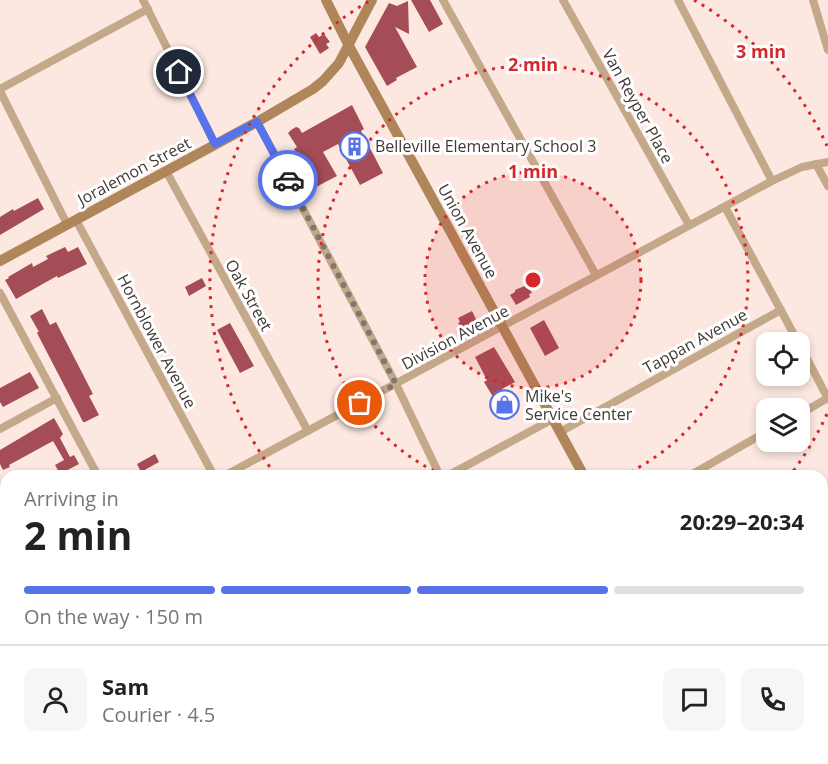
<!DOCTYPE html>
<html lang="en">
<head>
<meta charset="utf-8">
<style>
	:root { --surface:#fff; --page:#f6f6f6; --text:#222; --muted:#767676; --line:#e0e0e0; --accent:#5873e9 }
	body { margin:0; font-family:"Open Sans",sans-serif; background:var(--page); color:var(--text); height:100vh; display:flex; flex-direction:column; font-size:22px; white-space:nowrap }
	* { box-sizing:border-box; margin:0 }
	p { font-size:20px; color:var(--muted) }
	.icon { flex:none; width:33px; height:33px; fill:none; stroke:currentColor; stroke-width:2; stroke-linecap:round; stroke-linejoin:round }
	.map { position:relative; flex:1; overflow:hidden }
	.drawer { position:absolute; left:0px; top:470px; width:828px; height:296px; display:flex; flex-direction:column; background:var(--surface); border-radius:18px 18px 0 0; box-shadow:0 3px 9px #0003 }
	.drawer>* { flex:none }
	.fabs { position:absolute; left:756px; top:332px; display:grid; gap:12px }
	.fabs a { display:grid; place-items:center; width:54px; height:54px; border-radius:12px; background:var(--surface); box-shadow:0 3px 9px #0003; font-size:30px }
	.pin { position:absolute; display:grid; place-items:center; width:51px; height:51px; color:#fff; margin:-26px; border:3px solid #fff; border-radius:50%; box-shadow:0 2px 6px #0007 }
	.courier { position:absolute; display:grid; place-items:center; width:60px; height:60px; margin:-30px; border:4px solid #5873e9; border-radius:50%; background:#fff; color:#222; box-shadow:0 2px 8px #0007 }
	.headline em { font-style:normal; font-weight:700 }
	.headline div { display:flex; flex-direction:column-reverse }
	.headline { display:flex; align-items:center; justify-content:space-between; height:102px; padding:0 24px }
	h1 { font-size:39px; font-weight:700; line-height:45px }
	.bar { display:grid; grid-template-columns:repeat(4,1fr); gap:9px 6px; align-content:center; height:72px; padding:0 24px }
	.bar i { height:8px; border-radius:4px; background:var(--line) }
	.bar .on { background:var(--accent) }
	.bar p { grid-column:span 4 }
	.line { display:flex; align-items:center; gap:15px; padding:0 24px; border-top:2px solid var(--line) }
	.line div { flex:1 }
	.round { display:grid; place-items:center; flex:none; width:63px; height:63px; border-radius:12px; background:var(--page) }
	.map>svg:first-child { display:block }
	.building { fill:#a54d56 }
	.lines { fill:none; stroke-linecap:round; stroke-linejoin:round }
	.street { stroke:#c4a88a; stroke-width:8 }
	.secondary { stroke:#af8659; stroke-width:10 }
	.done { stroke:#827672; stroke-width:6; stroke-dasharray:0 10.8 }
	.route { stroke:#5873e9; stroke-width:8 }
	.ring { fill:none; stroke:#d62828; stroke-width:3; stroke-dasharray:3 6 }
	.labels { text-anchor:middle; stroke-width:6; stroke-linejoin:round; paint-order:stroke }
	.street-label { font-size:16px; fill:#413936; stroke:#fff }
	.poi-label { font-size:16px; fill:#413936; stroke:#fff; text-anchor:start }
	.centre { fill:#d62828; stroke:#fff; stroke-width:3 }
	.ring-label { font-size:18px; text-anchor:middle; font-weight:bold; fill:#d62828; stroke:#fff; stroke-width:6; stroke-linejoin:round; paint-order:stroke }
</style>
</head>
<body>
<div class="map">
<svg width="828" height="764" viewBox="0 0 828 764">
	<rect width="100%" height="100%" fill="#fce8e1"/>
	<g class="building">
		<polygon points="411,0 430,0 443,24 429,32"/>
		<polygon points="408,1 409,34 395,27 417,67 396,78 397,80 387,86 365,47 389,3 397,6"/>
		<polygon points="316,33 319,37 324,34 330,42 326,44 329,48 320,54 310,37"/>
		<polygon points="352,105 364,129 361,131 383,173 360,185 338,144 323,152 337,176 316,187 294,149 297,147 288,133 291,130 296,127 299,128 302,133"/>
		<polygon points="38,198 44,209 0,235 0,217 13,209 14,211"/>
		<polygon points="65,247 68,252 78,247 87,264 58,278 57,276 16,299 5,280 9,278 8,277 32,263 33,267 48,259 46,256"/>
		<polygon points="202,278 206,286 189,296 185,287"/>
		<polygon points="527,285 532,293 529,294 530,297 516,305 510,295 515,292 515,290"/>
		<polygon points="42,309 50,325 56,322 93,394 89,396 99,415 85,422 83,422 79,414 38,335 37,332 39,332 30,316"/>
		<polygon points="472,311 477,321 462,330 458,323 460,322 458,318"/>
		<polygon points="544,320 559,348 545,356 530,328"/>
		<polygon points="230,323 254,366 240,373 217,330"/>
		<polygon points="494,347 515,382 502,389 515,411 506,415 503,409 501,410 484,382 487,380 475,357"/>
		<polygon points="30,372 39,388 3,407 0,402 0,388"/>
		<polygon points="54,418 63,434 60,438 70,457 74,455 79,464 60,474 55,465 64,460 53,441 9,465 10,467 3,470 0,464 0,450"/>
		<polygon points="155,454 159,462 141,472 137,464"/>
	</g>
	<g class="lines">
		<g class="street">
			<polyline points="143,0 215,144"/>
			<polyline points="443,0 596,275"/>
			<polyline points="563,0 689,225"/>
			<polyline points="678,0 772,181"/>
			<polyline points="813,0 828,50"/>
			<polyline points="0,89 148,9"/>
			<polyline points="0,91 67,224"/>
			<polyline points="257,122 396,384 440,476"/>
			<polyline points="816,164 828,186"/>
			<polyline points="166,171 308,431"/>
			<polyline points="725,207 798,342"/>
			<polyline points="76,220 214,476"/>
			<polyline points="0,293 98,476"/>
			<polyline points="800,345 828,399"/>
			<polyline points="800,414 828,398"/>
			<polyline points="0,429 57,398"/>
			<polyline points="560,432 781,310"/>
			<polyline points="224,476 772,181 802,167 828,162"/>
			<polyline points="447,476 553,419"/>
			<polyline points="689,476 766,432"/>
			<polyline points="822,517 828,513"/>
			<polyline points="0,598 6,594"/>
			<polyline points="822,636 828,632"/>
			<polyline points="822,687 828,698"/>
			<polyline points="0,715 6,712"/>
			<polyline points="0,739 6,752"/>
			<polyline points="10,759 12,764"/>
			<polyline points="237,759 239,764"/>
			<polyline points="465,759 467,764"/>
			<polyline points="576,759 579,764"/>
			<polyline points="127,764 136,759"/>
			<polyline points="356,764 367,759"/>
		</g>
		<g class="secondary">
			<polyline points="326,0 349,46 584,476"/>
			<polyline points="0,261 257,122 313,89 323,81 339,63 372,0"/>
			<polyline points="740,759 743,764"/>
		</g>
	</g>
	<g class="lines">
		<polyline class="done" points="288,180 396,384 360,403"/>
		<polyline class="route" points="179,72 215,144 257,122 288,180"/>
	</g>
	<circle cx="533" cy="280" r="108" fill="#d62828" fill-opacity=".12"/>
	<g class="ring">
		<circle cx="533" cy="280" r="108"/>
		<path d="M442 475A215 215 0 1 1 624 475"/>
		<path d="M827 414A323 323 0 0 1 791 474M275 474A323 323 0 0 1 371 0M694 0A323 323 0 0 1 827 146"/>
	</g>
	<defs>
		<symbol id="building-ring" viewBox="-11 -11 22 22"><circle r="9.5" fill="#fff" stroke="#5873e9" stroke-width="1.5"/><path d="M-4-6H4V6H1V3H-1V6H-4ZM-2.5-4.3h1.7v1.8h-1.7ZM.8-4.3h1.7v1.8H.8ZM-2.5-1h1.7V.8h-1.7ZM.8-1h1.7V.8H.8Z" fill="#5873e9"/></symbol>
		<symbol id="shop-ring" viewBox="-11 -11 22 22"><circle r="9.5" fill="#fff" stroke="#5873e9" stroke-width="1.5"/><path d="M-5-2.5h2.3a2.7 3.5 0 0 1 5.4 0H5L5.5 6h-11ZM-1.5-2.5h3a1.5 2.3 0 0 0-3 0Z" fill="#5873e9"/></symbol>
	</defs>
	<g fill-rule="evenodd">
		<use href="#building-ring" x="338" y="130" width="33" height="33"/>
		<use href="#shop-ring" x="488" y="388" width="33" height="33"/>
	</g>
	<g class="labels">
		<g class="street-label">
			<text transform="translate(638 106) rotate(61)" y="6">Van Reyper Place</text>
			<text transform="translate(134 171) rotate(-28)" y="6">Joralemon Street</text>
			<text transform="translate(468 231) rotate(61)" y="6">Union Avenue</text>
			<text transform="translate(249 295) rotate(61)" y="6">Oak Street</text>
			<text transform="translate(455 337) rotate(-28)" y="6">Division Avenue</text>
			<text transform="translate(157 341) rotate(62)" y="6">Hornblower Avenue</text>
			<text transform="translate(695 341) rotate(-29)" y="6">Tappan Avenue</text>
		</g>
		<g class="poi-label">
			<text x="375" y="152">Belleville Elementary School 3</text>
			<text x="525" y="402">Mike's<tspan x="525" dy="18">Service Center</tspan></text>
		</g>
	</g>
	<circle cx="533" cy="280" r="9" class="centre"/>
	<g class="ring-label">
		<text x="761" y="58">3 min</text>
		<text x="533" y="71">2 min</text>
		<text x="533" y="178">1 min</text>
	</g>
</svg>
<div class="fabs">
<a><svg class="icon" aria-label="locate" viewBox="0 0 24 24"><circle cx="12" cy="12" r="6"/><path d="M12 2v4M12 18v4M2 12h4M18 12h4"/></svg></a>
<a><svg class="icon" aria-label="layers" viewBox="0 0 24 24"><path d="M12 4l9 5-9 5-9-5zM3 14l9 5 9-5"/></svg></a>
</div>
<div class="pin" style="left:360px;top:403px;background:#ea580c"><svg class="icon" aria-label="bag" viewBox="0 0 24 24"><path d="M5 8h14l-1 12H6zM9 8a3 3 0 0 1 6 0"/></svg></div>
<div class="pin" style="left:179px;top:72px;background:#1f2937"><svg class="icon" aria-label="home" viewBox="0 0 24 24"><path d="M3 11l9-7 9 7M6 9v11h12V9"/></svg></div>
<div class="courier" style="left:288px;top:180px"><svg class="icon" aria-label="car" viewBox="0 0 24 24"><path d="M5 17H2v-5l4-1 3-4h7l3 4 3 1v5h-3M9 17h6M6 11h13"/><circle cx="7" cy="17" r="2"/><circle cx="17" cy="17" r="2"/></svg></div>
<section class="drawer">
<div class="headline"><div><h1>2 min</h1><p>Arriving in</p></div><em>20:29–20:34</em></div>
<div class="bar"><i class="on"></i><i class="on"></i><i class="on"></i><i></i><p>On the way · 150 m</p></div>
<div class="line" style="height:108px"><a class="round"><svg class="icon" aria-label="person" viewBox="0 0 24 24"><circle cx="12" cy="8" r="4"/><path d="M4 21q1-7 8-7t8 7"/></svg></a><div><b>Sam</b><p>Courier · 4.5</p></div><a class="round"><svg class="icon" aria-label="chat" viewBox="0 0 24 24"><path d="M4 5h16v11H9l-5 4z"/></svg></a><a class="round"><svg class="icon" aria-label="phone" viewBox="0 0 24 24"><path d="M5 4h4l2 5-3 2q2 4 5 5l2-3 5 2v4C11 20 4 13 5 4z"/></svg></a></div>
</section>
</div>
</body>
</html>
